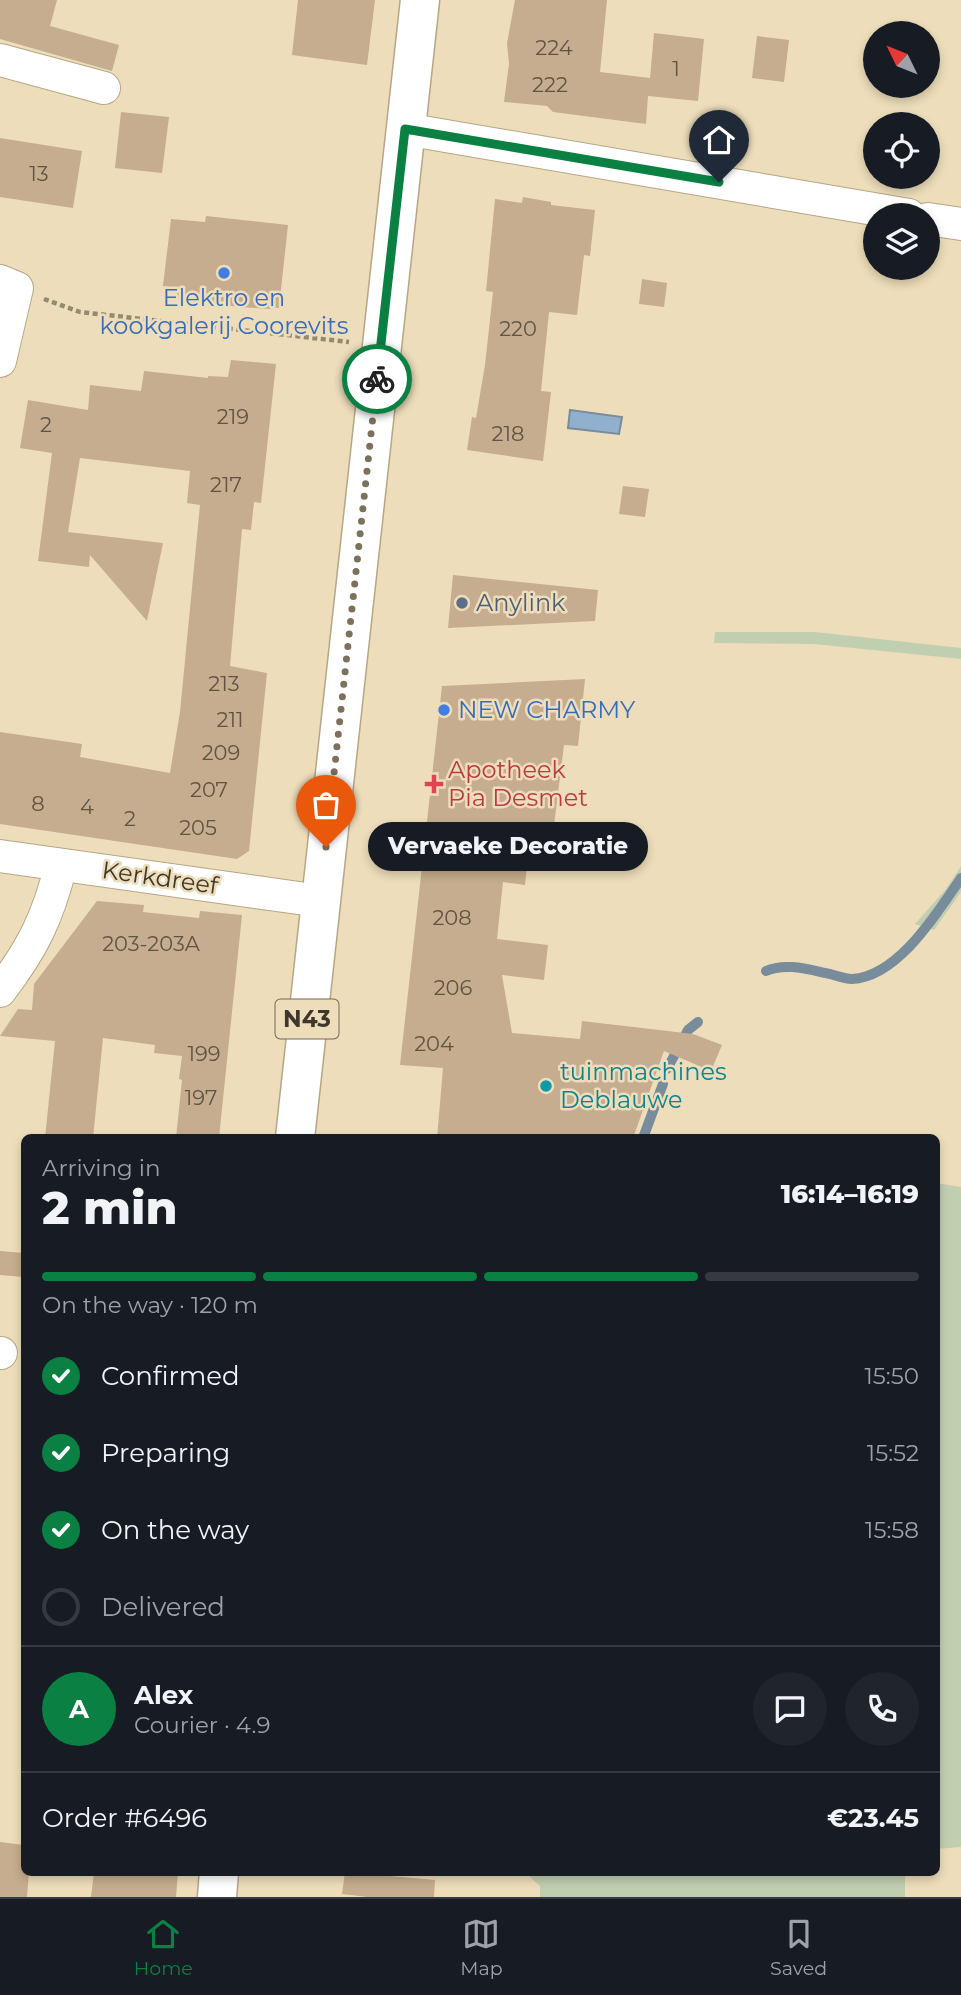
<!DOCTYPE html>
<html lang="en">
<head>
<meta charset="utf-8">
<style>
	:root { --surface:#171b24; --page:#20242c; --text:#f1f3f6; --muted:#9ea1a6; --line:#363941; --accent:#0b8043 }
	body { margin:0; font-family:Montserrat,sans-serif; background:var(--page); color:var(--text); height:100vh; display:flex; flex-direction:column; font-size:26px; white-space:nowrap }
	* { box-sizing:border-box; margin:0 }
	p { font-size:23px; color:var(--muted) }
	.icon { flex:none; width:38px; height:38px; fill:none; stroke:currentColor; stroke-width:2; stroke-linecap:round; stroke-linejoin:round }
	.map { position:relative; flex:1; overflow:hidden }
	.panel { position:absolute; left:21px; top:1134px; width:919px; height:742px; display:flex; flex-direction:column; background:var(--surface); border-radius:10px; box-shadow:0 4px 10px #0003 }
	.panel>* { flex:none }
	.needle { width:46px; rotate:313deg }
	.buttons { position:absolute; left:863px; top:21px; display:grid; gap:14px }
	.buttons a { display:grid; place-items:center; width:77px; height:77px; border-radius:50%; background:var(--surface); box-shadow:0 4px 10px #0003; font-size:35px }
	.pin { position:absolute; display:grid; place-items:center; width:60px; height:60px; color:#fff; margin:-72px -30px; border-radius:50% 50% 50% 0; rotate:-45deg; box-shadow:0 0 7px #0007 }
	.pin .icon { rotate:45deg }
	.courier { position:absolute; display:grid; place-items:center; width:70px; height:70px; margin:-35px; border:5px solid #0b8043; border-radius:50%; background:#fff; color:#222; box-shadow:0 2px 9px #0007 }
	.bubble { position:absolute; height:49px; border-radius:24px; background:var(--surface); box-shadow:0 4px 10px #0003; font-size:23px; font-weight:800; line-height:49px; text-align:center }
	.headline em { font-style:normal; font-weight:800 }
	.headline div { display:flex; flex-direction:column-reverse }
	.headline { display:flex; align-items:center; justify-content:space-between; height:119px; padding:0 21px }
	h1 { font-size:46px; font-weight:800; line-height:52px }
	.bar { display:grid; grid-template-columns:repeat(4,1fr); gap:10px 7px; align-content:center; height:84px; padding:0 21px }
	.bar i { height:9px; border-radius:5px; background:var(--line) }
	.bar .on { background:var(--accent) }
	.bar p { grid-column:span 4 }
	.line { display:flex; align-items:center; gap:18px; padding:0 21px; border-top:2px solid var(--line) }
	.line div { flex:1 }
	.round { display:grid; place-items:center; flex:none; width:74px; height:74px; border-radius:37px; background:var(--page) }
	ol { padding:0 21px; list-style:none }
	li { display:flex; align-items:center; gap:21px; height:77px }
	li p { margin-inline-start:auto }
	li .icon { padding:7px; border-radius:50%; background:var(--accent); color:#fff; stroke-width:4 }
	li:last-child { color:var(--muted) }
	li i { width:38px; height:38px; border:4px solid var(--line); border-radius:50% }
	.tabs { display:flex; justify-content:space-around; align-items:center; height:98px; border-top:2px solid var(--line); background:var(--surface); font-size:19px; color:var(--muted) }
	.tabs a { display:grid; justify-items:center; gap:4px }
	.tabs .on { color:var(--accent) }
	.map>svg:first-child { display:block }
	.green { fill:#c1cfb1 }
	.water { fill:#91b0cd; stroke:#788c9c; stroke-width:2 }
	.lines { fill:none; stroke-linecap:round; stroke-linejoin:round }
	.stream { stroke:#788c9c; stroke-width:10 }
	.building { fill:#c6ad8f }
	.minor-casing { stroke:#b6a685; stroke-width:34 }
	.major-casing { stroke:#b6a685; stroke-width:41 }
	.path { stroke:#948971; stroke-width:4.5; stroke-dasharray:5 3.5; stroke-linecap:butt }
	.minor { stroke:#fff; stroke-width:32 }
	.major { stroke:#fff; stroke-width:38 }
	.done { stroke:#7b715c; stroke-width:7; stroke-dasharray:0 12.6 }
	.route { stroke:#0b8043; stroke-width:9 }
	.shop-dot { fill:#3f7fe0; stroke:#edddba; stroke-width:2.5 }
	.service-dot { fill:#5c6f8a; stroke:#edddba; stroke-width:2.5 }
	.health-dot { fill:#e0444e; stroke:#edddba; stroke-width:2.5 }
	.culture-dot { fill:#0f9aa8; stroke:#edddba; stroke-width:2.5 }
	.labels { text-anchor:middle; stroke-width:5; stroke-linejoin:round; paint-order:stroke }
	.number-label { font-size:21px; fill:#605443 }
	.shield { fill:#edddba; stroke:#726955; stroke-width:2 }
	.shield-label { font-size:23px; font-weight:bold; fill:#3e372a }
	.shop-label { font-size:24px; fill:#366cbe; stroke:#edddba }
	.service-label { font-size:24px; fill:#4e5e75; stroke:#edddba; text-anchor:start }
	.health-label { font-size:24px; fill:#be3a42; stroke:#edddba; text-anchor:start }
	.street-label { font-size:24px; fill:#3e372a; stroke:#edddba }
	.culture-label { font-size:24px; fill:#0d838f; stroke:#edddba; text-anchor:start }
</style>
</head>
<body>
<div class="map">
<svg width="961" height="1897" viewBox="0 0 961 1897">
	<rect width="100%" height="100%" fill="#edddba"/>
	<g class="green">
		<polygon points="715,632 815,632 961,648 961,659 814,644 714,643"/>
		<polygon points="961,866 961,892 934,930 915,924 946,889"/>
		<polygon points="936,1183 961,1187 961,1847 936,1849"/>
		<polygon points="526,1873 905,1873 905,1897 540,1897 540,1886"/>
	</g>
	<polygon class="water" points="570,410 622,417 619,434 568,428"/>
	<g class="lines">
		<g class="stream">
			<path d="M766,971C786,962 810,970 830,974C837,976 845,979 852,979C898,977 937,913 961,878"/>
			<polyline points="667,1069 688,1030 698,1022"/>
			<polyline points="643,1138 663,1084"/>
		</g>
	</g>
	<g class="building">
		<polygon points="0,0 57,0 50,26 119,45 112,71 0,39"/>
		<polygon points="298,0 375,0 367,65 292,55"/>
		<polygon points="515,0 607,0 600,72 650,78 654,33 704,39 698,101 648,96 646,124 553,112 547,106 504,102 509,64 507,43"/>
		<polygon points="757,36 789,40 784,82 752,78"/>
		<polygon points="121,112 169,117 162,173 115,168"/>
		<polygon points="0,138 82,151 73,208 0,197"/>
		<polygon points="523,197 551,202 551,205 595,210 590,256 584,255 577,315 549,312 541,391 551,392 543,461 467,450 472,417 476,418 485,365 493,292 486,291 495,199 522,203"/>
		<polygon points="206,216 288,225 279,308 271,307 270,309 240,307 176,298 178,288 163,286 171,219 205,222"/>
		<polygon points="642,279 667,283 664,307 639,304"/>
		<polygon points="231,360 276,364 261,503 254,502 251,530 242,529 230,666 267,673 249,851 237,859 0,824 0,732 82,744 80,757 170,773 180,712 200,505 187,503 190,471 80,458 68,532 163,543 147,621 90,555 89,567 38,561 52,453 20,448 28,400 88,410 90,385 141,391 144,371 208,378 208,376 228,377"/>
		<polygon points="623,486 649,489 645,517 619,514"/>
		<polygon points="453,575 598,590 595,621 448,628"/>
		<polygon points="585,679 578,746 564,745 553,834 621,842 619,864 528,855 525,885 503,882 497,939 548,945 544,980 502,975 512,1033 580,1039 582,1021 693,1034 722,1045 711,1071 664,1051 633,1138 437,1138 443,1068 400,1065 442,686"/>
		<polygon points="97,901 144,905 143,912 199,918 200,911 242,915 219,1138 176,1138 182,1080 179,1079 182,1056 154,1053 155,1045 103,1038 93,1138 45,1138 55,1041 0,1036 18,1009 32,1010 34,984"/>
		<polygon points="0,1251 24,1253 24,1277 0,1275"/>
		<polygon points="0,1842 24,1845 24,1872 29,1872 27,1897 0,1897"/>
		<polygon points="94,1872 178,1872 176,1897 91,1897"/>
		<polygon points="345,1872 435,1880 434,1897 368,1897 342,1894"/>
	</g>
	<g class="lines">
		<defs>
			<g id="minor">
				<polyline points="0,60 104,88"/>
				<polyline points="405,129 909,215"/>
				<polyline points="928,219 961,224"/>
				<polyline points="0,281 17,288 0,361"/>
				<polyline points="0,856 320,901"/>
				<path d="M0,991C33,948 48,917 61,865"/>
				<polyline points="0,1353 1,1353"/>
			</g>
			<g id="major">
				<polyline points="295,1138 420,0"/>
				<polyline points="217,1897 219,1872"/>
			</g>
		</defs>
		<use href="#minor" class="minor-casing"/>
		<use href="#major" class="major-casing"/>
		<polyline class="path" points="44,299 80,312 349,342"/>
		<use href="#minor" class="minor"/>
		<use href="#major" class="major"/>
	</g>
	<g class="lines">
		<polyline class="done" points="326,847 377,379"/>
		<polyline class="route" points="377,379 405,129 719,182"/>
	</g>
	<g class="shop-dot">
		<circle cx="224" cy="273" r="7"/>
		<circle cx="444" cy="710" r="7"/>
	</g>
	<circle class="service-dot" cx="462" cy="603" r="7"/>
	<path class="health-dot" d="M430.5 773.5h7v7h7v7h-7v7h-7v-7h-7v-7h7z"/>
	<circle class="culture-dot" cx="546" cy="1086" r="7"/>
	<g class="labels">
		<g class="number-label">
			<text x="554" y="55">224</text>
			<text x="676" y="76">1</text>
			<text x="550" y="92">222</text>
			<text x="39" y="181">13</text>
			<text x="518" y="336">220</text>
			<text x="233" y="424">219</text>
			<text x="46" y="432">2</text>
			<text x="508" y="441">218</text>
			<text x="226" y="492">217</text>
			<text x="224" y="691">213</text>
			<text x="230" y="727">211</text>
			<text x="221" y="760">209</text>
			<text x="209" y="797">207</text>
			<text x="38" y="811">8</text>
			<text x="87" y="814">4</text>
			<text x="130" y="826">2</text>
			<text x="198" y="835">205</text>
			<text x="452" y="925">208</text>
			<text x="151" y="951">203-203A</text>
			<text x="453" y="995">206</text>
			<text x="434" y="1051">204</text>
			<text x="204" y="1061">199</text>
			<text x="201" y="1105">197</text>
		</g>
		<rect class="shield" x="275.5" y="999.5" width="63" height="39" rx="5"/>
		<g class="shield-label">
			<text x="307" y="1027">N43</text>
		</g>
		<g class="shop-label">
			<text x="224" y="306">Elektro en<tspan x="224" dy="28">kookgalerij Coorevits</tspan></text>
			<text x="458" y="718" text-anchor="start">NEW CHARMY</text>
		</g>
		<g class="service-label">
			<text x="476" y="611">Anylink</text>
		</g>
		<g class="health-label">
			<text x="448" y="778">Apotheek<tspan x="448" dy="28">Pia Desmet</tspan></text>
		</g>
		<g class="street-label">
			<text transform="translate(160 878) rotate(8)" y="8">Kerkdreef</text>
		</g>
		<g class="culture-label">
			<text x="560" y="1080">tuinmachines<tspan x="560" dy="28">Deblauwe</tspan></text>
		</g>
	</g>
</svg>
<div class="buttons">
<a><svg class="needle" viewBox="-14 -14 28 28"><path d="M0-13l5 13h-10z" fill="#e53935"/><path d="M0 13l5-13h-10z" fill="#9ea1a6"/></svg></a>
<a><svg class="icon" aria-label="locate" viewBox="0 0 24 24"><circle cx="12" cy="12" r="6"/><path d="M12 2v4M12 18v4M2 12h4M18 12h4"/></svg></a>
<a><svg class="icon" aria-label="layers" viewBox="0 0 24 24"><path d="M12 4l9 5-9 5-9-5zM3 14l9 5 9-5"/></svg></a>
</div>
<div class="pin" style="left:326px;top:847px;background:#ea580c"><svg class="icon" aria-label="bag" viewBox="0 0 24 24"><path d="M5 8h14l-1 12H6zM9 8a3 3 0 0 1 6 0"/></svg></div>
<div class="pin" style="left:719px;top:182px;background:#1f2937"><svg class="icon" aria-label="home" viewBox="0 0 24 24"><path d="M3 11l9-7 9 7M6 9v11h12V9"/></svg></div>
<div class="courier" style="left:377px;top:379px"><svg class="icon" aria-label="bike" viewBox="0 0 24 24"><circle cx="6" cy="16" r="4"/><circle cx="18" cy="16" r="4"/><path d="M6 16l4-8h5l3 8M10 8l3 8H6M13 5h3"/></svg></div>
<div class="bubble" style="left:368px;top:822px;width:280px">Vervaeke Decoratie</div>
<section class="panel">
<div class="headline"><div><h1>2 min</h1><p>Arriving in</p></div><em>16:14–16:19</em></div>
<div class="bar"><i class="on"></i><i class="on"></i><i class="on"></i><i></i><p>On the way · 120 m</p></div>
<ol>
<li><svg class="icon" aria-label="check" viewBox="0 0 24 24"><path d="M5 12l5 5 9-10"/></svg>Confirmed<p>15:50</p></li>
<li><svg class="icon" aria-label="check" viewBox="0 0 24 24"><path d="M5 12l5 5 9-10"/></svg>Preparing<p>15:52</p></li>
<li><svg class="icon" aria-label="check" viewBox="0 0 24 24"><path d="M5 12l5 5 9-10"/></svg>On the way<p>15:58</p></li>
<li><i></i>Delivered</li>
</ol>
<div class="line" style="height:126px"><b class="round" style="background:var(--accent);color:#fff">A</b><div><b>Alex</b><p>Courier · 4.9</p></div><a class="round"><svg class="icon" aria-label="chat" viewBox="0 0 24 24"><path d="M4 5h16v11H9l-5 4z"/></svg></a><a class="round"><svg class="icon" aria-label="phone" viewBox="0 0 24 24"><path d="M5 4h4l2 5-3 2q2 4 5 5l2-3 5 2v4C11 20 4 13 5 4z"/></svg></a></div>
<div class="line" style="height:91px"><div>Order #6496</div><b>€23.45</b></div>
</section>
</div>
<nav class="tabs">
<a class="on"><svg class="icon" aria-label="home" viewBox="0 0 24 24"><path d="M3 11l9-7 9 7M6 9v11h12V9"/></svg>Home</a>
<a><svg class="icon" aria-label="map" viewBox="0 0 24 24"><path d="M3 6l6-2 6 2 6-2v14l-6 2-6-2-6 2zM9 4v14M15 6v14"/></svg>Map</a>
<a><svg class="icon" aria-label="saved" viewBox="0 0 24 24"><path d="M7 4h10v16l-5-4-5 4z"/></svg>Saved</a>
</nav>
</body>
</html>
